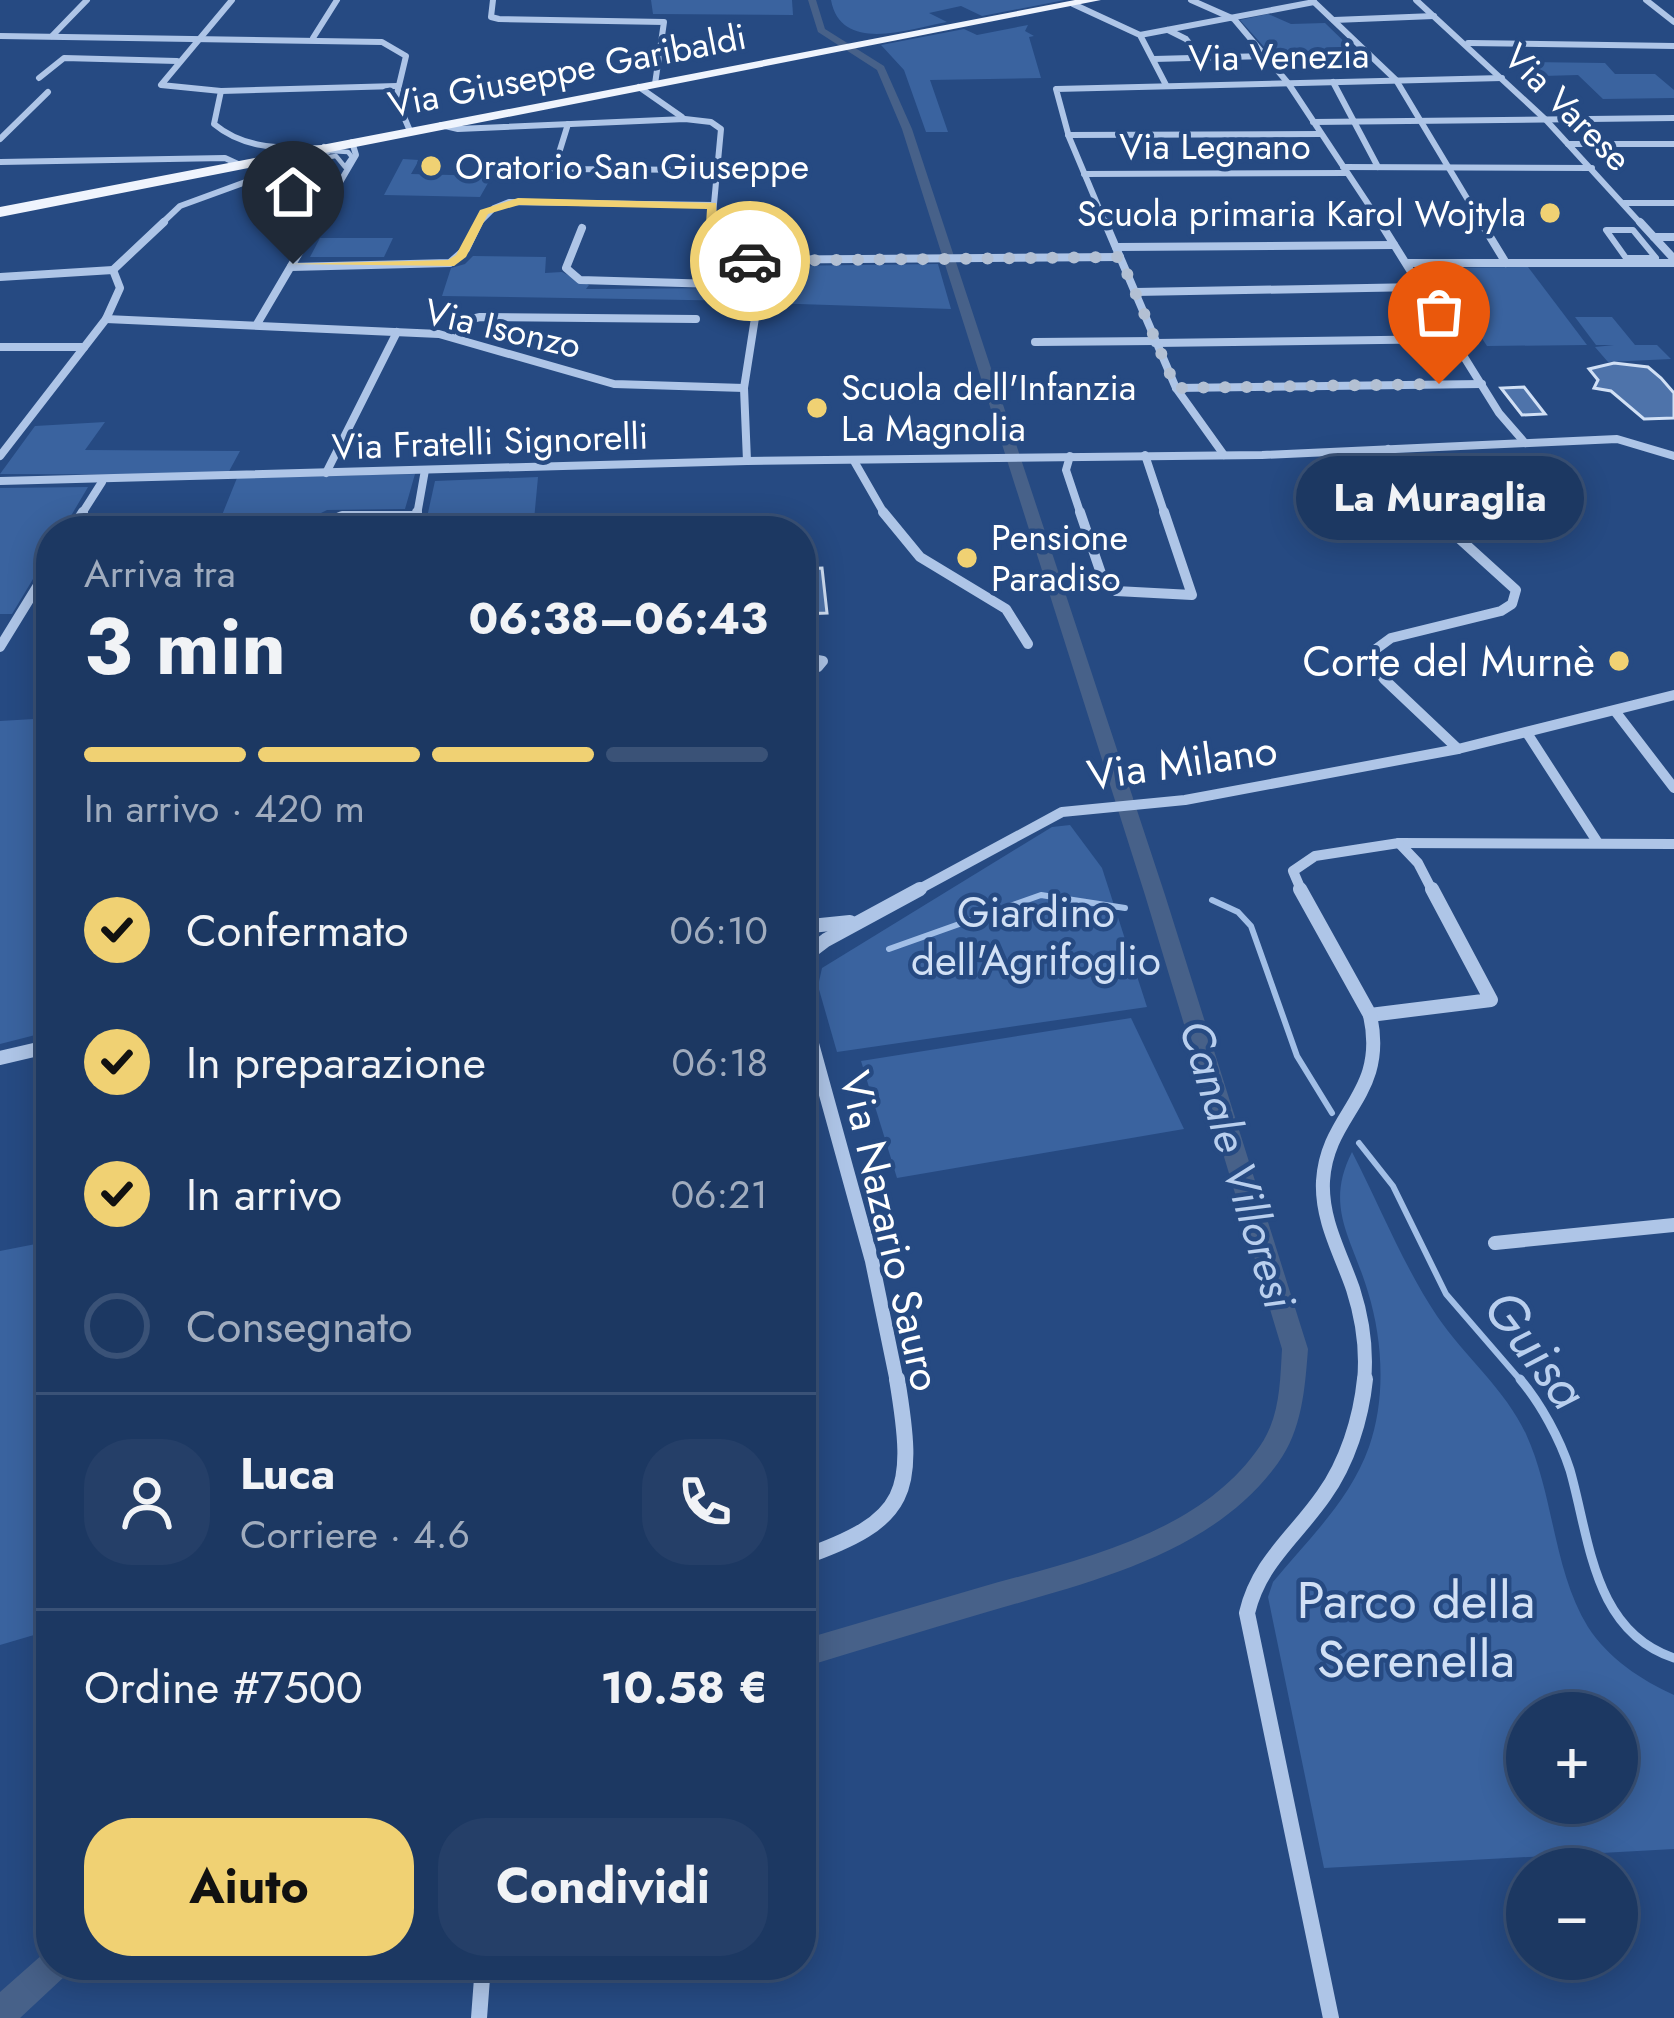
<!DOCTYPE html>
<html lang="it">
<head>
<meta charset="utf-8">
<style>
	:root { --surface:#1c3862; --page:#253f68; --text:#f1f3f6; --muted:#a0acbe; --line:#3a5277; --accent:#f0d173 }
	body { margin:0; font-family:Jost,sans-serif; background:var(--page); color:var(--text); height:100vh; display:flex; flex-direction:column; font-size:45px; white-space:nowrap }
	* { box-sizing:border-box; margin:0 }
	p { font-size:39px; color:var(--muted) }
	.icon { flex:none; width:66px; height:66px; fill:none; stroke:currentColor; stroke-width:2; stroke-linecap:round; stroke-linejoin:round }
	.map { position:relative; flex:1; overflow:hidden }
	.drawer { position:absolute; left:36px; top:516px; width:780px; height:1464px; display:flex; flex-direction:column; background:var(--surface); border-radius:48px; box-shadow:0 6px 30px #0003,0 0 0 3px var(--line) }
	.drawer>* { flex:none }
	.tools { position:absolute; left:1506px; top:1692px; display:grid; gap:24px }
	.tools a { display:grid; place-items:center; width:132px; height:132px; border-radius:50%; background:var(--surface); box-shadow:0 6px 30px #0003,0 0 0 3px var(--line); font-size:60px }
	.pin { position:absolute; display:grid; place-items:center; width:102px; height:102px; color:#fff; margin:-123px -51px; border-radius:50% 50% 50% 0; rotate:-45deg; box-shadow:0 0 12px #0007 }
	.pin .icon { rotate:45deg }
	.courier { position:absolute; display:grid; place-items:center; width:120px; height:120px; margin:-60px; border:9px solid #f0d173; border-radius:50%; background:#fff; color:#222; box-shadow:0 3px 15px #0007 }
	.bubble { position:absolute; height:84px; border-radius:42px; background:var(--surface); box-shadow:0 6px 30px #0003,0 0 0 3px var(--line); font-size:39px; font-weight:700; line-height:84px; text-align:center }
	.summary em { font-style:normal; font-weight:700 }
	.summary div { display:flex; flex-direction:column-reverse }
	.summary { display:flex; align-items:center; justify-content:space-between; height:204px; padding:0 48px }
	h1 { font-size:78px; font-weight:700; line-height:90px }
	.bar { display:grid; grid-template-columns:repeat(4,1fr); gap:18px 12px; align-content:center; height:144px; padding:0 48px }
	.bar i { height:15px; border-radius:9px; background:var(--line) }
	.bar .selected { background:var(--accent) }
	.bar p { grid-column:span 4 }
	.line { display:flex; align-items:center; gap:30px; padding:0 48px; border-top:3px solid var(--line) }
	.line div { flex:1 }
	.round { display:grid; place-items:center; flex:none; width:126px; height:126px; border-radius:48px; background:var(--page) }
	ol { padding:0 48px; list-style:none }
	li { display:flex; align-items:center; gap:36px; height:132px }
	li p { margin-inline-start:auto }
	li .icon { padding:12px; border-radius:50%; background:var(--accent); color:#111; stroke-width:4 }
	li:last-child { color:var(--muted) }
	li i { width:66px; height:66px; border:6px solid var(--line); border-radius:50% }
	.cta { display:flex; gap:24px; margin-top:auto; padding:24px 48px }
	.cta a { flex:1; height:138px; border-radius:48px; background:var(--accent); color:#111; font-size:48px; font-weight:700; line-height:138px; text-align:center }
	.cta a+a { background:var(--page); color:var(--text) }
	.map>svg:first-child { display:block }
	.green { fill:#3a639f; fill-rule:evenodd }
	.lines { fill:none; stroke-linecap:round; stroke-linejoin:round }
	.stream-far1 { stroke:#a2bfe7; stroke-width:6 }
	.stream { stroke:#a2bfe7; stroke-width:9 }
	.canal { fill:#476189; fill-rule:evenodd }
	.building { fill:#4e73aa; stroke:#d1e0f5; stroke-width:3 }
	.pedestrian-far1 { stroke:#aec5e7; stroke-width:4.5 }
	.pedestrian { stroke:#aec5e7; stroke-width:6 }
	.minor-far4 { stroke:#aec5e7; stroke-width:6 }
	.minor-far3 { stroke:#aec5e7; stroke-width:8 }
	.minor-far2 { stroke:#aec5e7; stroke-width:10 }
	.minor-far1 { stroke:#aec5e7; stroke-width:14 }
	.minor { stroke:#aec5e7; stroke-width:16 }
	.primary { fill:#eff4fd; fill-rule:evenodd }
	.route { fill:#f0d173 }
	.done { stroke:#b3c0d3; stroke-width:12; stroke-dasharray:0 21.6 }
	.poi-dot { fill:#f0d173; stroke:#264a82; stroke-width:4.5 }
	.labels { text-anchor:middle; stroke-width:9; stroke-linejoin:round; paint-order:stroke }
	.far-street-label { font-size:36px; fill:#fff; stroke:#264a82 }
	.far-poi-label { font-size:36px; fill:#fff; stroke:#264a82; text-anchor:start }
	.poi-label { font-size:42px; fill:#fff; stroke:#264a82; text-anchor:end }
	.street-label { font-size:42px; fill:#fff; stroke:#264a82 }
	.park-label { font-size:42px; fill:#d1e0f5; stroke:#264a82 }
	.water-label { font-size:45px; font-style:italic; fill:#b9cfee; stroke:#264a82 }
	.near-park-label { font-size:51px; fill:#d1e0f5; stroke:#264a82 }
	.near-water-label { font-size:54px; font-style:italic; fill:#b9cfee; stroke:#264a82 }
</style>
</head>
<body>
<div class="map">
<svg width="1674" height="2018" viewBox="0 0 1674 2018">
	<rect width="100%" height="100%" fill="#264a82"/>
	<g class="green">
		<polygon points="651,0 792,0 793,15 653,14"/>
		<path d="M831,0H1065L982,16L961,6L929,13L947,22C909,29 841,54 831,0Z"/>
		<polygon points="1268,14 1291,24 1325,23 1358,55 1274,58 1240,20"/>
		<polygon points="1028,25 1025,31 1034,36 1029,37 1041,78 930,80 948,132 926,132 904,70 881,45 964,29 977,35"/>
		<polygon points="1529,62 1605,63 1615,74 1655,74 1674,90 1674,98 1603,99 1578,75 1543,76"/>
		<polygon points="403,159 419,160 411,174 492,176 480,197 384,195"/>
		<polygon points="320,238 393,238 384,257 310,257"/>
		<polygon points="473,256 546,257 545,273 562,272 589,285 586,289 737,288 744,291 747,301 442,296 451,268 465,264"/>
		<polygon points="938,264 951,309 768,303 756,277 764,269 779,266"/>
		<polygon points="1528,267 1587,345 1487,346 1436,268"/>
		<polygon points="1575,317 1612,317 1635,345 1657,345 1671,359 1608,362 1595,347 1614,345 1596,345"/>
		<polygon points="105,422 85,450 240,451 227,475 0,474 35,426"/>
		<polygon points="415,474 405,509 327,510 291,528 216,530 237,478"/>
		<polygon points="538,477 533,531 424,531 435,481"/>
		<polygon points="88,487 62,531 51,531 51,549 12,614 0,614 0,488"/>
		<polygon points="51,718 51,1031 0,1044 0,721"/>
		<polygon points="1070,825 1102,868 1147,1007 837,1052 818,986 822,968 1052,827"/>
		<polygon points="1131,1018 1184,1129 897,1178 861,1061"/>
		<path d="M1352,1152C1380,1206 1403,1265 1437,1316C1465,1357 1505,1389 1526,1434C1554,1495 1553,1570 1588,1627C1608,1658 1641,1680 1674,1695V1849L1324,1868L1268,1597L1273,1582C1309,1538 1349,1502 1369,1447C1386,1398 1383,1341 1368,1292C1352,1238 1324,1207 1352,1152ZM1527,1713H1617V1803H1527Z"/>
		<polygon points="51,1241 51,1630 0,1645 0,1251"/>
	</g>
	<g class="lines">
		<g class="stream-far1">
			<polyline points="1212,900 1238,912 1251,926 1297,1056 1332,1113"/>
			<polyline points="889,949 1041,895 1125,908"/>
			<polyline points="1359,1143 1393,1186 1446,1294 1522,1382"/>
		</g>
		<path class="stream" d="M1520,1379C1541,1404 1560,1439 1570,1470C1590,1540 1593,1631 1674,1658"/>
		<g class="canal">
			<path d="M808,0H816L825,29L884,66L912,129L1165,895L1308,1349C1305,1389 1302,1430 1278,1463C1212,1555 1089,1582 987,1612C925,1630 863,1649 801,1668V1640C860,1623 919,1605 978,1588C1075,1560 1199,1536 1260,1446C1280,1417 1280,1383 1282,1349L1145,895L902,129L877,70L818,32Z"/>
			<polygon points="51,1950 51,1965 70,1965 65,1976 20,2018 0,2018 0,1992 43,1954"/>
		</g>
	</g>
	<g class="building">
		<polygon points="1614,363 1648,367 1661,378 1674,393 1674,418 1644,419 1611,391 1594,388 1598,380 1589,369"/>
		<polygon points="1524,387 1545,414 1522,415 1501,388"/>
		<polygon points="822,568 827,613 801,614 801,569"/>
	</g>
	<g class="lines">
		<polygon class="pedestrian-far1" points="330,151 348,152 352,157 345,167 336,156 316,159"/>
		<polygon class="pedestrian" points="1606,230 1633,230 1656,258 1626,258"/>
		<g class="minor-far4">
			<path d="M232,0L161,85L221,91L214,124C245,150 283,148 321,148"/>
			<polyline points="493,0 491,17 499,19 664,22 655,84"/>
			<polyline points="1191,0 1234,19 1288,83 1382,225"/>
			<polyline points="1312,0 1396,80 1483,225"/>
			<polyline points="1416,0 1546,120 1642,225"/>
			<polyline points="1646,0 1674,22"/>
			<polyline points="1073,4 1140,35 1166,85"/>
			<polyline points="1334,20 1434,16"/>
			<polyline points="1168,30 1186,39 1200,57"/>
			<polyline points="1140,35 1314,2"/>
			<polyline points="0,36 382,42 406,56 396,98 410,131"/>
			<polyline points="52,36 87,0"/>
			<polyline points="313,38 337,0"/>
			<polyline points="1468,43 1674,46"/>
			<polyline points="1154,59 1266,56"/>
			<polyline points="39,78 64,58 177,61"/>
			<polyline points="1333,82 1378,167"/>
			<polyline points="639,87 682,117"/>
			<polyline points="221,91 397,86"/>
			<polyline points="1313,122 1674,118"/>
			<polyline points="568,124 554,169 717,170"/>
			<polyline points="441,125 458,129 685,119 711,122 721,129 712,225"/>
			<polyline points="1068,135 1320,134"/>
			<polyline points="0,139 48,92"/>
			<polyline points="1568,144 1674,144"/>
			<polyline points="0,162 225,158 238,164"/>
			<polyline points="1343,167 1592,168"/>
			<polyline points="1084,174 1346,173"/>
			<polyline points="1624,203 1674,203"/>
			<path d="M323,211L258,205C275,176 303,172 324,147"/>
			<polyline points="160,225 180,206 287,167"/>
			<polyline points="315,225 356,155 352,142"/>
			<polyline points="477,225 494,208 509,202 713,205"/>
			<polyline points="1106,225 1069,137 1056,89 1502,78"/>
		</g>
		<g class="minor-far3">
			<polyline points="711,222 757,305 744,388 747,461"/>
			<polyline points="1105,222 1176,388 1224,455"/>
			<polyline points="1380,222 1499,413 1525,443"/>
			<polyline points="1481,222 1506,263"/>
			<polyline points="1640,222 1674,259"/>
			<polyline points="582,228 566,268 580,280 750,285"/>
			<polyline points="1654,237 1674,237"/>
			<polyline points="1116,247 1394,245"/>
			<polyline points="733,260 1120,257"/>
			<polyline points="1408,263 1674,263"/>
			<polyline points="291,267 450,263 466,249 479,222"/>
			<polyline points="113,270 164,222"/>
			<polyline points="0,277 113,270"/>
			<polyline points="1135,292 1421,287"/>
			<polyline points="106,319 439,334 614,384 744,388"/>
			<polyline points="257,324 317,222"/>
			<polyline points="459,338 459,322 480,317 696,319"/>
			<polyline points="1035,342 1155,341"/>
			<polyline points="1155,343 1454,339"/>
			<polyline points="0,347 84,347"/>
			<polyline points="1176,388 1482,384"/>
			<polyline points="1388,449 1433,515"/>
			<polyline points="1145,455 1165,515"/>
			<polyline points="0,456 106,319 120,288 113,270"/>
			<polyline points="1070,456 1066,470 1081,515"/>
			<polyline points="854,461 885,515"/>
			<polyline points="326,473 397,332"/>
			<polyline points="0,481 747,461 1262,455 1617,439 1674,456"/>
			<polyline points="81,515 102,482"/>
			<polyline points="357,515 375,515"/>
			<polyline points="417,515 425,470"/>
		</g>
		<g class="minor-far2">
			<polyline points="883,512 920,557 1006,609 1028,644"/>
			<polyline points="1080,512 1105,585 1116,591 1192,595 1164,512"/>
			<polyline points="1430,512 1516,590 1512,604 1501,611 1391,638 1376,649 1375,667 1384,679 1458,749"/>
			<polyline points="71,531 83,512"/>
			<polyline points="306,531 342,516 416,516"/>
			<polyline points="414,531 417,512"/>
			<polyline points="0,647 51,564"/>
			<polyline points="801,657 823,661 818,667 801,669"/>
			<polyline points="1615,711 1674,788"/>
			<polyline points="1527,733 1598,843"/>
			<polyline points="1399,843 1418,863 1433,892"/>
			<polyline points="1399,843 1674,844"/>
			<polyline points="914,892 1062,812 1185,800 1458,749 1674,695"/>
			<polyline points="1302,892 1293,871 1315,856 1399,843"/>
		</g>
		<g class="minor-far1">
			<polyline points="1300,889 1370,1015 1491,1000 1432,889"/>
			<polyline points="801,927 850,922"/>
			<polyline points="801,959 826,940 920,889"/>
			<polyline points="801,1004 872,1261 897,1382"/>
			<polyline points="0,1058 51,1046"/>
			<polyline points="1495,1243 1674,1225"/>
			<path d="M1364,1382C1367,1351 1363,1320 1353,1289C1341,1254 1321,1220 1323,1181C1327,1112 1388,1096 1370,1015"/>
		</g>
		<g class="minor">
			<path d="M801,1558C910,1520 916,1493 897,1379"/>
			<polyline points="479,2018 483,1965"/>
			<path d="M1331,2018L1247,1613C1259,1562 1295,1537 1324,1495C1347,1463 1361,1419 1365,1379"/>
		</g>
		<polygon class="primary" points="1075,0 1101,0 0,217 0,207"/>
	</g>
	<polygon class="route" points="518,198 716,203 717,224 736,257 756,261 729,262 706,224 707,209 519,205 488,214 466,257 454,266 287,264 448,260 456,255 480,210"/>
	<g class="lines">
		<polyline class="done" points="750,261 1120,257 1176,388 1439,384"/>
	</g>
	<g class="poi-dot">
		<circle cx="431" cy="166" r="12"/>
		<circle cx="1550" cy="213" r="12"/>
		<circle cx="817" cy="408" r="12"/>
		<circle cx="967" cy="558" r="12"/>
		<circle cx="1619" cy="661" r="12"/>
	</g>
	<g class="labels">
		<g class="far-street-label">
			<text transform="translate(1279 56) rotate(-1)" y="13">Via Venezia</text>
			<text transform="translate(567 70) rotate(-11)" y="13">Via Giuseppe Garibaldi</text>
			<text transform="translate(1568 107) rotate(45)" y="13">Via Varese</text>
			<text x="1215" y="159">Via Legnano</text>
			<text transform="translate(503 328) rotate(13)" y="13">Via Isonzo</text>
			<text transform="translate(490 441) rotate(-2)" y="13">Via Fratelli Signorelli</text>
		</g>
		<g class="far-poi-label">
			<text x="455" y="179">Oratorio San Giuseppe</text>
			<text x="1526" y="226" text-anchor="end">Scuola primaria Karol Wojtyla</text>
			<text x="841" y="400">Scuola dell'Infanzia<tspan x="841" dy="41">La Magnolia</tspan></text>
			<text x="991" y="550">Pensione<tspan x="991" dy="41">Paradiso</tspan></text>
		</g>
		<g class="poi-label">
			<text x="1595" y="676">Corte del Murnè</text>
		</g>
		<g class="street-label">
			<text transform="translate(1182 762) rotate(-8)" y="15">Via Milano</text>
			<text transform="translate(891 1231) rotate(77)" y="15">Via Nazario Sauro</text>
		</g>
		<g class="park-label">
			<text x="1036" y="927">Giardino<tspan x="1036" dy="48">dell'Agrifoglio</tspan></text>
		</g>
		<g class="water-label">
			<text transform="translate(1238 1164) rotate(73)" y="16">Canale Villoresi</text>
		</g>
		<g class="near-park-label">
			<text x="1416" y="1618">Parco della<tspan x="1416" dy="59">Serenella</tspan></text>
		</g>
		<g class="near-water-label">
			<text transform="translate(1536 1349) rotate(53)" y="19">Guisa</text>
		</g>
	</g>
</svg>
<div class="tools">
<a>+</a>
<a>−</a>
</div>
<div class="pin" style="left:1439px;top:384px;background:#ea580c"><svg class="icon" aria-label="bag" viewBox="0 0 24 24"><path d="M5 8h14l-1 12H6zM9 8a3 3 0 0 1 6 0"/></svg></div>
<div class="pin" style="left:293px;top:264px;background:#1f2937"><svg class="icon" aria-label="home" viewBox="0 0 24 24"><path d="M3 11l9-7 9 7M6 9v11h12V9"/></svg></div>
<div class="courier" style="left:750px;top:261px"><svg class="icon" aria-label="car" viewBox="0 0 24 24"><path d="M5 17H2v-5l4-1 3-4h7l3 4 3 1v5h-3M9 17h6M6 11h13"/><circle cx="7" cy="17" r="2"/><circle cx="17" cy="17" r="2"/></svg></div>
<div class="bubble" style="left:1296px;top:456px;width:288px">La Muraglia</div>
<section class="drawer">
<div class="summary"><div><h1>3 min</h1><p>Arriva tra</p></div><em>06:38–06:43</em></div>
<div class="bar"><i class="selected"></i><i class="selected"></i><i class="selected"></i><i></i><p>In arrivo · 420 m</p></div>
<ol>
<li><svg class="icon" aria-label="check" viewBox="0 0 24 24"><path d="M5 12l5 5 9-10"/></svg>Confermato<p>06:10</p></li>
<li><svg class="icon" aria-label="check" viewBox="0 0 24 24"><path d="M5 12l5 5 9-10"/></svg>In preparazione<p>06:18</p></li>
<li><svg class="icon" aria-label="check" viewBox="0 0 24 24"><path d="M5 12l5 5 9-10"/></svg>In arrivo<p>06:21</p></li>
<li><i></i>Consegnato</li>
</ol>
<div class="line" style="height:216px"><a class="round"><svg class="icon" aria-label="person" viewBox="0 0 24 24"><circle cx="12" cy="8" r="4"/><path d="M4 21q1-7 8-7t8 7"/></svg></a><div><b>Luca</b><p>Corriere · 4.6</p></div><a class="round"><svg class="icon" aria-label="phone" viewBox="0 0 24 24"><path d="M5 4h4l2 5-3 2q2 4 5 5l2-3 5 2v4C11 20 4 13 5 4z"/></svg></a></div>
<div class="line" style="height:156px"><div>Ordine #7500</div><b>10.58 €</b></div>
<div class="cta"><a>Aiuto</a><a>Condividi</a></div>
</section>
</div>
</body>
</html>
